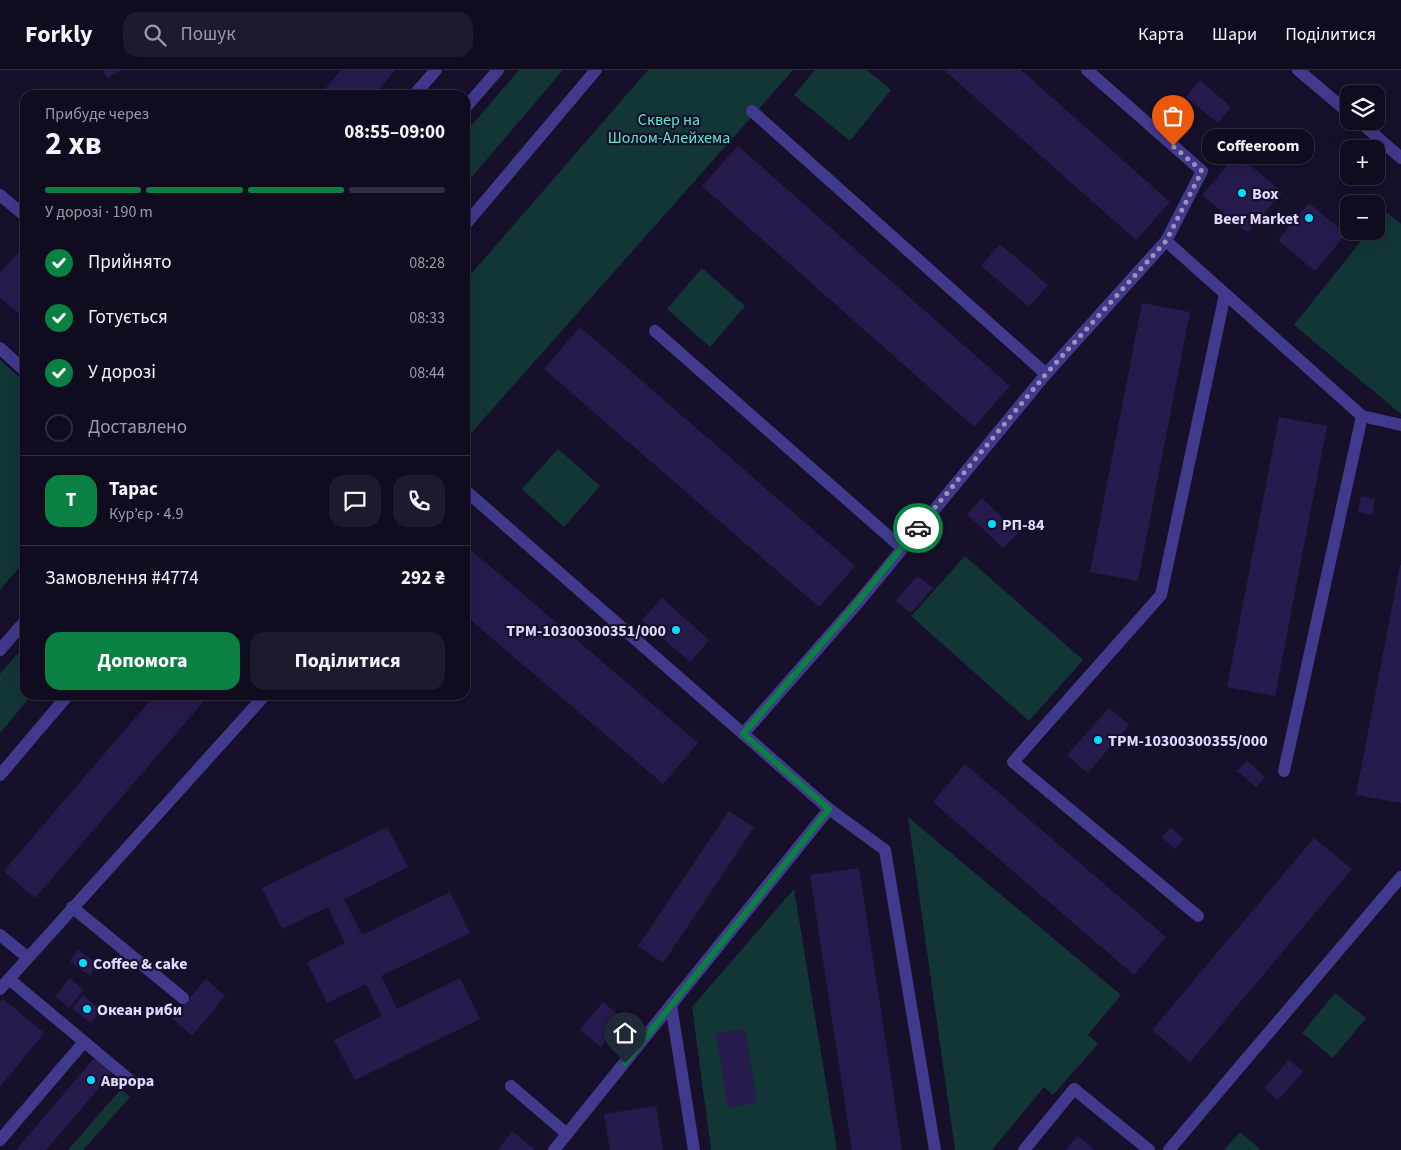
<!DOCTYPE html>
<html lang="uk">
<head>
<meta charset="utf-8">
<style>
	:root { --surface:#100c20; --page:#1e1a2d; --text:#f1f3f6; --muted:#9c9ba5; --line:#302c3e; --accent:#0b8043 }
	body { margin:0; font-family:"Source Sans 3",sans-serif; background:var(--page); color:var(--text); height:100vh; display:flex; flex-direction:column; font-size:19px; white-space:nowrap }
	* { box-sizing:border-box; margin:0 }
	p { font-size:16px; color:var(--muted) }
	.icon { flex:none; width:28px; height:28px; fill:none; stroke:currentColor; stroke-width:2; stroke-linecap:round; stroke-linejoin:round }
	.map { position:relative; flex:1; overflow:hidden }
	.sheet { position:absolute; left:20px; top:20px; width:450px; height:610px; display:flex; flex-direction:column; background:var(--surface); border-radius:15px; box-shadow:0 5px 20px #0002,0 0 0 1px var(--line) }
	.sheet>* { flex:none }
	.controls { position:absolute; left:1340px; top:15px; display:grid; gap:10px }
	.controls a { display:grid; place-items:center; width:45px; height:45px; border-radius:10px; background:var(--surface); box-shadow:0 5px 20px #0002,0 0 0 1px var(--line); font-size:25px }
	.pin { position:absolute; display:grid; place-items:center; width:42px; height:42px; color:#fff; margin:-51px -21px; border-radius:50% 50% 50% 0; rotate:-45deg; box-shadow:0 0 5px #0007 }
	.pin .icon { rotate:45deg }
	.courier { position:absolute; display:grid; place-items:center; width:50px; height:50px; margin:-25px; border:4px solid #0b8043; border-radius:50%; background:#fff; color:#222; box-shadow:0 1px 6px #0007 }
	.bubble { position:absolute; height:35px; border-radius:15px; background:var(--surface); box-shadow:0 5px 20px #0002,0 0 0 1px var(--line); font-size:16px; font-weight:700; line-height:35px; text-align:center }
	.headline em { font-style:normal; font-weight:700 }
	.headline div { display:flex; flex-direction:column-reverse }
	.headline { display:flex; align-items:center; justify-content:space-between; height:85px; padding:0 25px }
	h1 { font-size:32px; font-weight:700; line-height:38px }
	.bar { display:grid; grid-template-columns:repeat(4,1fr); gap:8px 5px; align-content:center; height:60px; padding:0 25px }
	.bar i { height:6px; border-radius:4px; background:var(--line) }
	.bar .current { background:var(--accent) }
	.bar p { grid-column:span 4 }
	.line { display:flex; align-items:center; gap:12px; padding:0 25px; border-top:1px solid var(--line) }
	.line div { flex:1 }
	.round { display:grid; place-items:center; flex:none; width:52px; height:52px; border-radius:15px; background:var(--page) }
	ol { padding:0 25px; list-style:none }
	li { display:flex; align-items:center; gap:15px; height:55px }
	li p { margin-inline-start:auto }
	li .icon { padding:5px; border-radius:50%; background:var(--accent); color:#fff; stroke-width:4 }
	li:last-child { color:var(--muted) }
	li i { width:28px; height:28px; border:2px solid var(--line); border-radius:50% }
	.action { display:flex; gap:10px; margin-top:auto; padding:10px 25px }
	.action a { flex:1; height:58px; border-radius:15px; background:var(--accent); color:#fff; font-size:20px; font-weight:700; line-height:58px; text-align:center }
	.action a+a { background:var(--page); color:var(--text) }
	header { display:flex; align-items:center; gap:30px; box-sizing:border-box; height:70px; padding:0 25px; background:var(--surface); border-bottom:1px solid var(--line) }
	header strong { font-size:24px }
	nav { display:flex; gap:28px; margin-inline-start:auto; font-size:18px }
	.search { width:350px; height:45px; background:var(--page); display:flex; align-items:center; gap:12px; box-sizing:border-box; padding:0 18px; border-radius:15px; color:var(--muted); font-size:19px }
	.map>svg:first-child { display:block }
	.green { fill:#123535 }
	.building { fill:#271b4d }
	.lines { fill:none; stroke-linecap:round; stroke-linejoin:round }
	.minor { stroke:#40398c; stroke-width:12 }
	.done { stroke:#9993b5; stroke-width:5; stroke-dasharray:0 9 }
	.route { stroke:#0b8043; stroke-width:6 }
	.poi-dot { fill:#06daff; stroke:#16102b; stroke-width:2 }
	.labels { text-anchor:middle; stroke-width:4.5; stroke-linejoin:round; paint-order:stroke }
	.park-label { font-size:16px; fill:#5fe6cb; stroke:#16102b }
	.poi-label { font-size:16px; font-weight:bold; fill:#e0daff; stroke:#16102b; text-anchor:start }
</style>
</head>
<body>
<header>
<strong>Forkly</strong>
<div class="search"><svg class="icon" aria-label="search" viewBox="0 0 24 24"><circle cx="10" cy="10" r="6"/><path d="M15 15l6 6"/></svg>Пошук</div>
<nav><a>Карта</a><a>Шари</a><a>Поділитися</a></nav>
</header>
<div class="map">
<svg width="1401" height="1080" viewBox="0 0 1401 1080">
	<rect width="100%" height="100%" fill="#16102b"/>
	<g class="green">
		<polygon points="519,0 563,0 465,115 465,63"/>
		<polygon points="648,0 793,0 465,370 465,211"/>
		<polygon points="815,0 867,0 891,20 850,71 794,25"/>
		<polygon points="1385,141 1401,154 1401,344 1294,255 1369,161 1376,161 1376,152"/>
		<polygon points="702,198 745,236 710,277 667,239"/>
		<polygon points="0,290 25,312 25,491 0,520"/>
		<polygon points="558,379 600,416 564,457 522,419"/>
		<polygon points="965,486 1083,590 1029,651 911,546"/>
		<polygon points="25,575 25,625 32,625 0,663 0,604"/>
		<polygon points="908,747 1121,925 1088,965 1098,974 1053,1025 1044,1017 992,1080 955,1080"/>
		<polygon points="794,819 837,1080 711,1080 692,937"/>
		<polygon points="1335,923 1366,948 1333,988 1302,963"/>
		<polygon points="121,1019 130,1027 83,1080 68,1080"/>
		<polygon points="1240,1062 1261,1080 1224,1080"/>
	</g>
	<g class="building">
		<polygon points="103,0 122,0 107,8"/>
		<polygon points="341,0 395,0 374,25 320,25"/>
		<polygon points="944,0 1021,0 1170,132 1136,170"/>
		<polygon points="1200,10 1231,37 1218,53 1186,27"/>
		<polygon points="738,76 1010,316 974,357 702,116"/>
		<polygon points="1237,84 1282,122 1248,163 1202,125"/>
		<polygon points="1309,133 1346,164 1315,201 1278,170"/>
		<polygon points="1000,174 1048,215 1029,237 981,196"/>
		<polygon points="25,175 25,249 0,228 0,203"/>
		<polygon points="1142,233 1190,242 1138,511 1090,502"/>
		<polygon points="580,257 855,496 819,537 544,299"/>
		<polygon points="1279,347 1327,356 1275,626 1227,617"/>
		<polygon points="1361,426 1375,429 1372,445 1358,442"/>
		<polygon points="982,428 1018,463 1003,478 967,444"/>
		<polygon points="465,475 698,673 663,714 465,545"/>
		<polygon points="1400,495 1401,495 1401,733 1356,725"/>
		<polygon points="917,506 933,518 911,543 896,531"/>
		<polygon points="662,528 709,570 690,592 642,550"/>
		<polygon points="155,625 209,625 35,828 4,801"/>
		<polygon points="1109,638 1129,655 1088,703 1067,685"/>
		<polygon points="1247,691 1265,707 1256,717 1237,701"/>
		<polygon points="965,694 1166,867 1134,905 933,732"/>
		<polygon points="729,741 754,757 663,893 638,876"/>
		<polygon points="387,757 408,797 344,829 362,865 450,822 470,863 381,906 397,939 460,908 480,949 355,1010 334,970 382,946 366,914 327,933 307,892 345,873 328,837 282,859 262,818"/>
		<polygon points="1171,757 1184,769 1175,779 1162,767"/>
		<polygon points="1314,768 1352,799 1190,992 1152,960"/>
		<polygon points="859,798 886,974 902,1080 852,1080 810,805"/>
		<polygon points="78,880 98,894 90,906 70,891"/>
		<polygon points="70,908 84,920 69,938 55,926"/>
		<polygon points="206,909 225,926 192,966 172,948"/>
		<polygon points="83,925 101,941 90,953 72,938"/>
		<polygon points="3,929 44,963 0,1017 0,932"/>
		<polygon points="603,932 624,950 601,977 580,960"/>
		<polygon points="745,959 757,1033 728,1038 716,964"/>
		<polygon points="95,987 112,1003 46,1080 16,1080"/>
		<polygon points="1289,990 1303,1002 1278,1030 1264,1018"/>
		<polygon points="656,1036 663,1080 610,1080 604,1044"/>
		<polygon points="512,1061 534,1079 533,1080 498,1080"/>
		<polygon points="1078,1066 1095,1080 1066,1080"/>
	</g>
	<g class="lines">
		<g class="minor">
			<polyline points="1298,0 1349,43"/>
			<polyline points="414,25 436,0"/>
			<polyline points="465,38 498,0"/>
			<polyline points="752,41 1046,304"/>
			<polyline points="1359,51 1401,88"/>
			<polyline points="0,125 25,146"/>
			<polyline points="465,155 596,0"/>
			<polyline points="1166,171 1362,346 1401,355"/>
			<polyline points="655,261 902,478"/>
			<polyline points="0,278 25,301"/>
			<polyline points="465,420 829,739 554,1080"/>
			<polyline points="0,580 25,551"/>
			<polyline points="743,664 857,534 1046,304 1166,171 1202,101 1087,0"/>
			<polyline points="1284,701 1362,346"/>
			<polyline points="0,705 68,625"/>
			<polyline points="829,739 885,780 935,1080"/>
			<polyline points="72,837 183,928"/>
			<polyline points="1198,846 1013,692 1161,525 1225,224"/>
			<polyline points="0,865 27,887"/>
			<polyline points="9,909 131,1011"/>
			<polyline points="0,919 265,625"/>
			<polyline points="671,935 694,1080"/>
			<polyline points="511,1016 567,1064"/>
			<polyline points="0,1070 84,972"/>
			<polyline points="1024,1080 1074,1019 1149,1080"/>
			<polyline points="1169,1080 1401,807"/>
		</g>
	</g>
	<g class="lines">
		<polyline class="done" points="918,458 1046,304 1166,171 1202,101 1173,76"/>
		<polyline class="route" points="625,993 829,739 743,664 856,534 918,458"/>
	</g>
	<g class="poi-dot">
		<circle cx="1242" cy="123" r="5"/>
		<circle cx="1309" cy="148" r="5"/>
		<circle cx="992" cy="454" r="5"/>
		<circle cx="676" cy="560" r="5"/>
		<circle cx="1098" cy="670" r="5"/>
		<circle cx="83" cy="893" r="5"/>
		<circle cx="87" cy="939" r="5"/>
		<circle cx="91" cy="1010" r="5"/>
	</g>
	<g class="labels">
		<g class="park-label">
			<text x="669" y="55">Сквер на<tspan x="669" dy="18">Шолом-Алейхема</tspan></text>
		</g>
		<g class="poi-label">
			<text x="1252" y="129">Box</text>
			<text x="1299" y="154" text-anchor="end">Beer Market</text>
			<text x="1002" y="460">РП-84</text>
			<text x="666" y="566" text-anchor="end">ТРМ-10300300351/000</text>
			<text x="1108" y="676">ТРМ-10300300355/000</text>
			<text x="93" y="899">Coffee &amp; cake</text>
			<text x="97" y="945">Океан риби</text>
			<text x="101" y="1016">Аврора</text>
		</g>
	</g>
</svg>
<div class="controls">
<a><svg class="icon" aria-label="layers" viewBox="0 0 24 24"><path d="M12 4l9 5-9 5-9-5zM3 14l9 5 9-5"/></svg></a>
<a>+</a>
<a>−</a>
</div>
<div class="pin" style="left:1173px;top:76px;background:#ea580c"><svg class="icon" aria-label="bag" viewBox="0 0 24 24"><path d="M5 8h14l-1 12H6zM9 8a3 3 0 0 1 6 0"/></svg></div>
<div class="pin" style="left:625px;top:993px;background:#1f2937"><svg class="icon" aria-label="home" viewBox="0 0 24 24"><path d="M3 11l9-7 9 7M6 9v11h12V9"/></svg></div>
<div class="courier" style="left:918px;top:458px"><svg class="icon" aria-label="car" viewBox="0 0 24 24"><path d="M5 17H2v-5l4-1 3-4h7l3 4 3 1v5h-3M9 17h6M6 11h13"/><circle cx="7" cy="17" r="2"/><circle cx="17" cy="17" r="2"/></svg></div>
<div class="bubble" style="left:1202px;top:59px;width:112px">Coffeeroom</div>
<section class="sheet">
<div class="headline"><div><h1>2 хв</h1><p>Прибуде через</p></div><em>08:55–09:00</em></div>
<div class="bar"><i class="current"></i><i class="current"></i><i class="current"></i><i></i><p>У дорозі · 190 m</p></div>
<ol>
<li><svg class="icon" aria-label="check" viewBox="0 0 24 24"><path d="M5 12l5 5 9-10"/></svg>Прийнято<p>08:28</p></li>
<li><svg class="icon" aria-label="check" viewBox="0 0 24 24"><path d="M5 12l5 5 9-10"/></svg>Готується<p>08:33</p></li>
<li><svg class="icon" aria-label="check" viewBox="0 0 24 24"><path d="M5 12l5 5 9-10"/></svg>У дорозі<p>08:44</p></li>
<li><i></i>Доставлено</li>
</ol>
<div class="line" style="height:90px"><b class="round" style="background:var(--accent);color:#fff">Т</b><div><b>Тарас</b><p>Кур’єр · 4.9</p></div><a class="round"><svg class="icon" aria-label="chat" viewBox="0 0 24 24"><path d="M4 5h16v11H9l-5 4z"/></svg></a><a class="round"><svg class="icon" aria-label="phone" viewBox="0 0 24 24"><path d="M5 4h4l2 5-3 2q2 4 5 5l2-3 5 2v4C11 20 4 13 5 4z"/></svg></a></div>
<div class="line" style="height:65px"><div>Замовлення #4774</div><b>292 ₴</b></div>
<div class="action"><a>Допомога</a><a>Поділитися</a></div>
</section>
</div>
</body>
</html>
